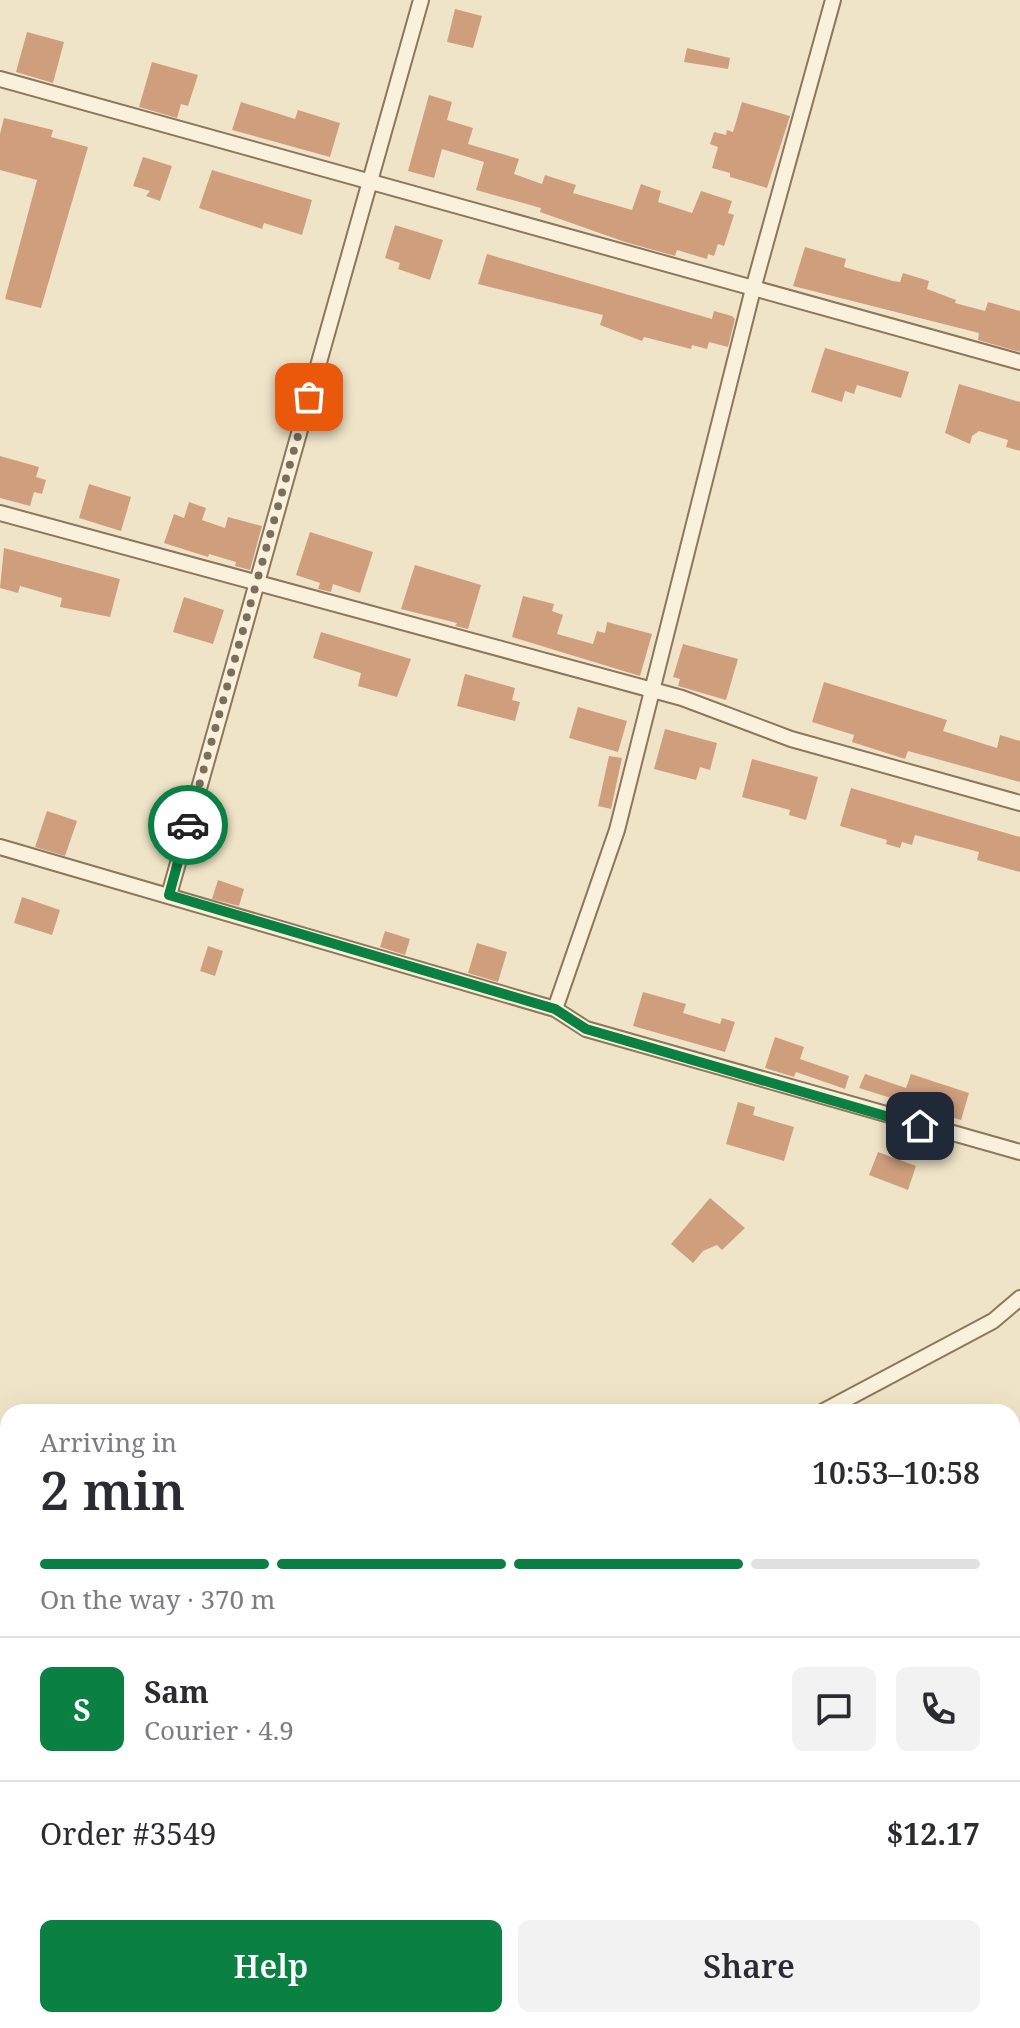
<!DOCTYPE html>
<html lang="en">
<head>
<meta charset="utf-8">
<style>
	:root { --surface:#fff; --page:#f2f2f3; --text:#2b2b33; --muted:#7c7c81; --line:#e1e1e2; --accent:#0b8043 }
	body { margin:0; font-family:"Noto Serif",serif; background:var(--page); color:var(--text); height:100vh; display:flex; flex-direction:column; font-size:30px; white-space:nowrap }
	* { box-sizing:border-box; margin:0 }
	p { font-size:26px; color:var(--muted) }
	.icon { flex:none; width:44px; height:44px; fill:none; stroke:currentColor; stroke-width:2; stroke-linecap:round; stroke-linejoin:round }
	.map { position:relative; flex:1; overflow:hidden }
	.side { position:absolute; left:0px; top:1404px; width:1020px; height:624px; display:flex; flex-direction:column; background:var(--surface); border-radius:24px 24px 0 0; box-shadow:0 8px 32px #0002 }
	.side>* { flex:none }
	.pin { position:absolute; display:grid; place-items:center; width:68px; height:68px; color:#fff; margin:-34px; border-radius:16px; box-shadow:0 4px 12px #0006 }
	.courier { position:absolute; display:grid; place-items:center; width:80px; height:80px; margin:-40px; border:6px solid #0b8043; border-radius:50%; background:#fff; color:#222; box-shadow:0 2px 10px #0007 }
	.overview em { font-style:normal; font-weight:600 }
	.overview div { display:flex; flex-direction:column-reverse }
	.overview { display:flex; align-items:center; justify-content:space-between; height:136px; padding:0 40px }
	h1 { font-size:52px; font-weight:600; line-height:60px }
	.bar { display:grid; grid-template-columns:repeat(4,1fr); gap:12px 8px; align-content:center; height:96px; padding:0 40px }
	.bar i { height:10px; border-radius:6px; background:var(--line) }
	.bar .selected { background:var(--accent) }
	.bar p { grid-column:span 4 }
	.line { display:flex; align-items:center; gap:20px; padding:0 40px; border-top:2px solid var(--line) }
	.line div { flex:1 }
	.round { display:grid; place-items:center; flex:none; width:84px; height:84px; border-radius:12px; background:var(--page) }
	.cta { display:flex; gap:16px; margin-top:auto; padding:16px 40px }
	.cta a { flex:1; height:92px; border-radius:12px; background:var(--accent); color:#fff; font-size:32px; font-weight:600; line-height:92px; text-align:center }
	.cta a+a { background:var(--page); color:var(--text) }
	.map>svg:first-child { display:block }
	.building { fill:#cf9f7d }
	.lines { fill:none; stroke-linecap:round; stroke-linejoin:round }
	.minor-casing { stroke:#8d765c; stroke-width:18 }
	.minor { stroke:#faf1dc; stroke-width:14 }
	.done { stroke:#7c6e5b; stroke-width:8; stroke-dasharray:0 14.4 }
	.route { stroke:#0b8043; stroke-width:10 }
</style>
</head>
<body>
<div class="map">
<svg width="1020" height="2028" viewBox="0 0 1020 2028">
	<rect width="100%" height="100%" fill="#f0e4c8"/>
	<g class="building">
		<polygon points="455,9 482,16 473,48 447,42"/>
		<polygon points="27,32 64,42 53,83 16,72"/>
		<polygon points="687,48 730,58 728,69 684,62"/>
		<polygon points="152,62 198,75 188,106 181,104 177,118 139,107"/>
		<polygon points="429,95 452,102 447,120 473,128 468,144 519,159 514,174 542,184 545,175 576,185 573,193 632,210 641,184 661,191 658,202 692,213 701,191 732,201 728,213 734,215 724,246 718,244 714,256 708,254 707,259 677,250 675,256 625,242 540,212 541,208 476,190 484,162 442,149 434,178 408,171"/>
		<polygon points="241,102 295,119 298,110 340,123 330,157 232,130"/>
		<polygon points="742,102 790,116 767,188 730,177 730,173 712,168 718,147 710,144 714,132 726,135 727,130 733,132"/>
		<polygon points="4,118 53,130 51,137 88,147 41,308 5,299 37,180 0,170 0,134"/>
		<polygon points="143,157 172,166 160,201 146,196 150,191 133,186"/>
		<polygon points="212,170 312,200 302,235 264,223 262,229 199,208"/>
		<polygon points="395,225 443,240 430,280 398,269 400,263 385,258"/>
		<polygon points="805,247 846,259 844,267 893,281 900,282 903,273 929,281 927,289 956,300 955,303 985,311 988,302 1020,311 1020,352 978,340 979,333 793,286"/>
		<polygon points="487,254 712,319 714,311 732,316 735,319 728,347 709,342 707,349 692,345 691,349 644,337 642,341 600,325 603,315 478,284"/>
		<polygon points="825,348 909,372 901,398 857,385 854,394 845,391 842,402 811,392"/>
		<polygon points="959,384 1020,402 1020,451 1006,447 1008,440 979,431 972,436 970,444 945,433"/>
		<polygon points="0,456 39,467 36,477 46,480 42,494 34,492 30,506 0,498"/>
		<polygon points="89,484 131,497 121,531 79,518"/>
		<polygon points="189,502 206,508 202,520 225,528 228,517 262,526 250,570 235,566 236,562 209,554 208,557 164,543 174,514 184,518"/>
		<polygon points="310,532 373,552 360,593 333,584 331,592 318,589 320,583 296,575"/>
		<polygon points="4,548 120,579 110,617 60,607 62,598 20,586 18,593 0,588"/>
		<polygon points="415,565 481,585 468,629 455,626 457,623 401,609"/>
		<polygon points="523,596 554,604 552,611 563,615 557,634 593,644 597,631 605,633 607,622 652,634 640,676 512,637"/>
		<polygon points="184,597 224,610 213,644 173,632"/>
		<polygon points="321,632 411,659 397,697 358,686 361,673 313,658"/>
		<polygon points="683,644 738,659 726,700 678,686 680,679 673,677"/>
		<polygon points="465,674 515,688 512,700 520,702 515,721 457,706"/>
		<polygon points="824,682 947,720 943,731 997,748 1000,735 1020,741 1020,782 908,751 905,759 852,742 854,735 812,722"/>
		<polygon points="578,707 627,721 618,752 569,738"/>
		<polygon points="665,729 717,743 710,770 700,767 696,780 654,769"/>
		<polygon points="609,756 622,758 611,809 598,806"/>
		<polygon points="752,759 818,777 806,820 789,815 790,810 742,797"/>
		<polygon points="851,788 1020,837 1020,872 977,860 979,852 915,835 912,845 902,842 900,848 886,844 887,840 840,826"/>
		<polygon points="47,811 77,821 65,856 35,847"/>
		<polygon points="218,880 244,889 239,906 212,899"/>
		<polygon points="22,897 60,910 52,935 14,923"/>
		<polygon points="385,931 410,939 405,955 380,947"/>
		<polygon points="477,943 507,952 498,982 468,973"/>
		<polygon points="208,946 223,951 215,976 200,971"/>
		<polygon points="643,992 686,1004 683,1013 720,1024 722,1018 735,1022 725,1052 633,1026"/>
		<polygon points="775,1037 804,1047 800,1059 849,1076 845,1089 796,1072 794,1077 765,1068"/>
		<polygon points="865,1074 906,1088 911,1074 969,1093 961,1120 859,1088"/>
		<polygon points="738,1102 755,1107 753,1115 794,1127 784,1161 726,1144"/>
		<polygon points="878,1152 916,1166 908,1190 869,1175"/>
		<polygon points="710,1198 745,1228 722,1250 717,1245 703,1251 693,1263 671,1244"/>
	</g>
	<g class="lines">
		<defs>
			<g id="minor">
				<polyline points="0,79 1020,362"/>
				<polyline points="0,513 682,698 791,739 1020,803"/>
				<polyline points="0,847 555,1009 586,1029 1020,1152"/>
				<polyline points="169,895 421,0"/>
				<polyline points="555,1009 617,830 753,289 833,0"/>
				<polyline points="822,1412 993,1321 1020,1298"/>
				<polyline points="0,1520 8,1532"/>
				<polyline points="113,2028 115,2020"/>
			</g>
		</defs>
		<use href="#minor" class="minor-casing"/>
		<use href="#minor" class="minor"/>
	</g>
	<g class="lines">
		<polyline class="done" points="188,825 309,397"/>
		<polyline class="route" points="188,825 169,895 555,1009 586,1029 920,1126"/>
	</g>
</svg>
<div class="pin" style="left:309px;top:397px;background:#ea580c"><svg class="icon" aria-label="bag" viewBox="0 0 24 24"><path d="M5 8h14l-1 12H6zM9 8a3 3 0 0 1 6 0"/></svg></div>
<div class="pin" style="left:920px;top:1126px;background:#1f2937"><svg class="icon" aria-label="home" viewBox="0 0 24 24"><path d="M3 11l9-7 9 7M6 9v11h12V9"/></svg></div>
<div class="courier" style="left:188px;top:825px"><svg class="icon" aria-label="car" viewBox="0 0 24 24"><path d="M5 17H2v-5l4-1 3-4h7l3 4 3 1v5h-3M9 17h6M6 11h13"/><circle cx="7" cy="17" r="2"/><circle cx="17" cy="17" r="2"/></svg></div>
<section class="side">
<div class="overview"><div><h1>2 min</h1><p>Arriving in</p></div><em>10:53–10:58</em></div>
<div class="bar"><i class="selected"></i><i class="selected"></i><i class="selected"></i><i></i><p>On the way · 370 m</p></div>
<div class="line" style="height:144px"><b class="round" style="background:var(--accent);color:#fff">S</b><div><b>Sam</b><p>Courier · 4.9</p></div><a class="round"><svg class="icon" aria-label="chat" viewBox="0 0 24 24"><path d="M4 5h16v11H9l-5 4z"/></svg></a><a class="round"><svg class="icon" aria-label="phone" viewBox="0 0 24 24"><path d="M5 4h4l2 5-3 2q2 4 5 5l2-3 5 2v4C11 20 4 13 5 4z"/></svg></a></div>
<div class="line" style="height:104px"><div>Order #3549</div><b>$12.17</b></div>
<div class="cta"><a>Help</a><a>Share</a></div>
</section>
</div>
</body>
</html>
